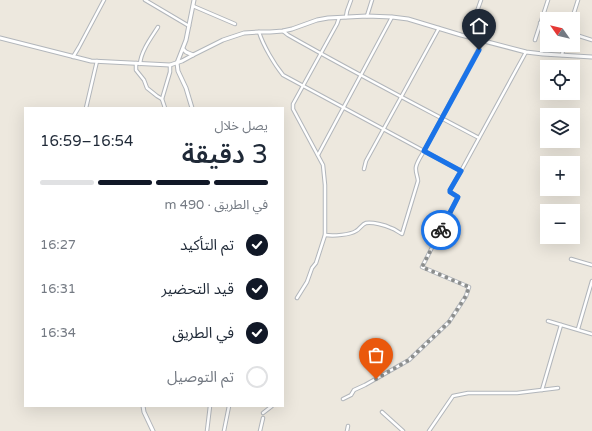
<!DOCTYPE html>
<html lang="ar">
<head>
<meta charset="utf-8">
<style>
	:root { --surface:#fff; --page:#f2f2f3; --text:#1f2937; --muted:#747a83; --line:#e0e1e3; --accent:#111827 }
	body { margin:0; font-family:"Varela Round","Noto Sans Arabic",sans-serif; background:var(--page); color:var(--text); direction:rtl; height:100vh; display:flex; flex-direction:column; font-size:15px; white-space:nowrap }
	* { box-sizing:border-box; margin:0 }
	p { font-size:13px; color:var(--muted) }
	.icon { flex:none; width:22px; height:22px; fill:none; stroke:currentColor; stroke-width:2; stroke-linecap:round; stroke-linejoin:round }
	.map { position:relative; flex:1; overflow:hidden; direction:ltr }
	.drawer { position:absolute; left:24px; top:107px; width:260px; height:300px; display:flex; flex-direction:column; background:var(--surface); border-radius:0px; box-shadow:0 4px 16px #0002; direction:rtl }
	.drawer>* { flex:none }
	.needle { width:26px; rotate:304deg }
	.controls { position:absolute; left:540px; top:12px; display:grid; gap:8px }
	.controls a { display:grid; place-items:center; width:40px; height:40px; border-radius:0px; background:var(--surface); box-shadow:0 4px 16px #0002; font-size:20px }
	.pin { position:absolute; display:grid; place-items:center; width:34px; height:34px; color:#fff; margin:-41px -17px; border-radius:50% 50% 50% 0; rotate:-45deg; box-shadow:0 0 4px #0007 }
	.pin .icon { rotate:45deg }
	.courier { position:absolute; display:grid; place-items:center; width:40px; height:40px; margin:-20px; border:3px solid #1a73e8; border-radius:50%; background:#fff; color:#222; box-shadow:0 1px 5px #0007 }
	.headline em { font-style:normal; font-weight:600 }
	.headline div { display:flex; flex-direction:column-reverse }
	.headline { display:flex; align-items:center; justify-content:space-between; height:68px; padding:0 16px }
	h1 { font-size:26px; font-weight:600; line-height:30px }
	.bar { display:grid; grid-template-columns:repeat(4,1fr); gap:6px 4px; align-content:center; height:48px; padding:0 16px }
	.bar i { height:5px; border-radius:3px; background:var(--line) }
	.bar .current { background:var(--accent) }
	.bar p { grid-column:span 4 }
	ol { padding:0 16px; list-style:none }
	li { display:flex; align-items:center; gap:12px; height:44px }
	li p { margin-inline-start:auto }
	li .icon { padding:4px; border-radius:50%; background:var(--accent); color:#fff; stroke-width:4 }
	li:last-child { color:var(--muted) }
	li i { width:22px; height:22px; border:2px solid var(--line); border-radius:50% }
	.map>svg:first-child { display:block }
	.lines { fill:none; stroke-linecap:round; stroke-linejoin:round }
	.minor-casing { stroke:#b2b6bb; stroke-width:4.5 }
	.tertiary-casing { stroke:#b2b6bb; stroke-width:5 }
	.minor { stroke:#fff; stroke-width:2.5 }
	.tertiary { stroke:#fff; stroke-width:3 }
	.done { stroke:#8c8e8d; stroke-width:4; stroke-dasharray:0 7.2 }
	.route { stroke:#1a73e8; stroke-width:5 }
</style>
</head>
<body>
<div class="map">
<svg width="592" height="431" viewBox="0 0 592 431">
	<rect width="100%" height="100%" fill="#ede8de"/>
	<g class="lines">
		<defs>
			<g id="minor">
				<polyline points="145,0 189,26"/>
				<polyline points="193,6 235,24"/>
				<polyline points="367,16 372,0"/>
				<polyline points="346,17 347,11 351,0"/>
				<polyline points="572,19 578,0"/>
				<polyline points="540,23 547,26"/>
				<path d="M283,31L288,35C351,71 415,104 479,138"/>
				<path d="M259,32C263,45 274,64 283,75L424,151L483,41"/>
				<polyline points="573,34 592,40"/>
				<polyline points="468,37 481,0"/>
				<polyline points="535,40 548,0"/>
				<polyline points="562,55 564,45"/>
				<polyline points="73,57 79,47 104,0"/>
				<polyline points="136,63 136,70 144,80 147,88 157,96 162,99"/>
				<path d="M140,64C141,51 151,38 158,27"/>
				<polyline points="86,108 97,61"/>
				<polyline points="165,108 162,99 170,72 170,65"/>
				<polyline points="318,155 392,17"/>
				<polyline points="364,169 366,161 439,28"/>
				<path d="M325,235C334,236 350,235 356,231C360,229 362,224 366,223C373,222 385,225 391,228C395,229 398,232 402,234L418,181C418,177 415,172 416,167C417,162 421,156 424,151L461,171L526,52"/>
				<polyline points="571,259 592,265"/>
				<polyline points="297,298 307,282 312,268 316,263 325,235 325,185 323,165 293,109 293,104 337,24 339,18"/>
				<polyline points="548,321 592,334"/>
				<polyline points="578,329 592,281"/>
				<polyline points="542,390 561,325"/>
				<polyline points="343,399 351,395 354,390 365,385 409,360 449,322 466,296 469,287 422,267 458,197 450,192 450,190 461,171"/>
				<polyline points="382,412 403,431"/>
				<polyline points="263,413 272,406"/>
				<polyline points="207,431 210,406"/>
				<polyline points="224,431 229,406"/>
				<polyline points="260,431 263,418"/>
				<polyline points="347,431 348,426"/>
				<polyline points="429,431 453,396 468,393 517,393 558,388"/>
			</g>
			<g id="tertiary">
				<polyline points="0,38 91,61 170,65 182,61 193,55 223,40 244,33 259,32 270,32 283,31 292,29 317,20 328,18 367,16 392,17 408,19 461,35 526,52 543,54 592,57"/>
				<polyline points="183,49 186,52 193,55"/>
				<polyline points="192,108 186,88 178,71 177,63 186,40 194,0"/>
				<polyline points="143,406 144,412 153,431"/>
			</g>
		</defs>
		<use href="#minor" class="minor-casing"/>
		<use href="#tertiary" class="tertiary-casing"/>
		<use href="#minor" class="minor"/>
		<use href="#tertiary" class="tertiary"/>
	</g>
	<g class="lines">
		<polyline class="done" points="376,379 409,360 449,322 466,296 469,287 422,267 441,230"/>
		<polyline class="route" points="441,230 458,197 450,192 450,190 461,171 424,151 479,50"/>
	</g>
</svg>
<div class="controls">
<a><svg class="needle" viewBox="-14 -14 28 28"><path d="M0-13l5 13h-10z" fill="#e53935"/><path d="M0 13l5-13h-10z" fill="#747a83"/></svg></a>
<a><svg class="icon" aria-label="locate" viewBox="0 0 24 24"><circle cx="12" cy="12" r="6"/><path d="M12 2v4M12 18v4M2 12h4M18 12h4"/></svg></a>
<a><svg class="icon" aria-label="layers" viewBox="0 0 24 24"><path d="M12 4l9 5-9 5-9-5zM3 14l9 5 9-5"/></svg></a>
<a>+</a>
<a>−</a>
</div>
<div class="pin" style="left:376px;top:379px;background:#ea580c"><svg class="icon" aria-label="bag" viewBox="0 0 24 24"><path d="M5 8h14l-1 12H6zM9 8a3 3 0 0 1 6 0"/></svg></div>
<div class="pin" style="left:479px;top:50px;background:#1f2937"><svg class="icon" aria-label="home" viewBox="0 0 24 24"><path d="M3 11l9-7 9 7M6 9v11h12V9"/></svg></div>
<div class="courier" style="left:441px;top:230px"><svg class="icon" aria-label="bike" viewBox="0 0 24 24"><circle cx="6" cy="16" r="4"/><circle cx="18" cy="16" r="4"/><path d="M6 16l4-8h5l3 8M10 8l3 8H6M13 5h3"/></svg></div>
<section class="drawer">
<div class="headline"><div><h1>3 دقيقة</h1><p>يصل خلال</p></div><em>16:54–16:59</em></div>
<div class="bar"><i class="current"></i><i class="current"></i><i class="current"></i><i></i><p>في الطريق · 490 m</p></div>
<ol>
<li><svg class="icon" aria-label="check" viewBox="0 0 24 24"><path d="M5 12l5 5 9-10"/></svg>تم التأكيد<p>16:27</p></li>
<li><svg class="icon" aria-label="check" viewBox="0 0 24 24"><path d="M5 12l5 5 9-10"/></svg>قيد التحضير<p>16:31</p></li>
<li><svg class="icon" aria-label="check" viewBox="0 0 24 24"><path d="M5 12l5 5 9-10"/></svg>في الطريق<p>16:34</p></li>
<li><i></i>تم التوصيل</li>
</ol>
</section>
</div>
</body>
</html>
